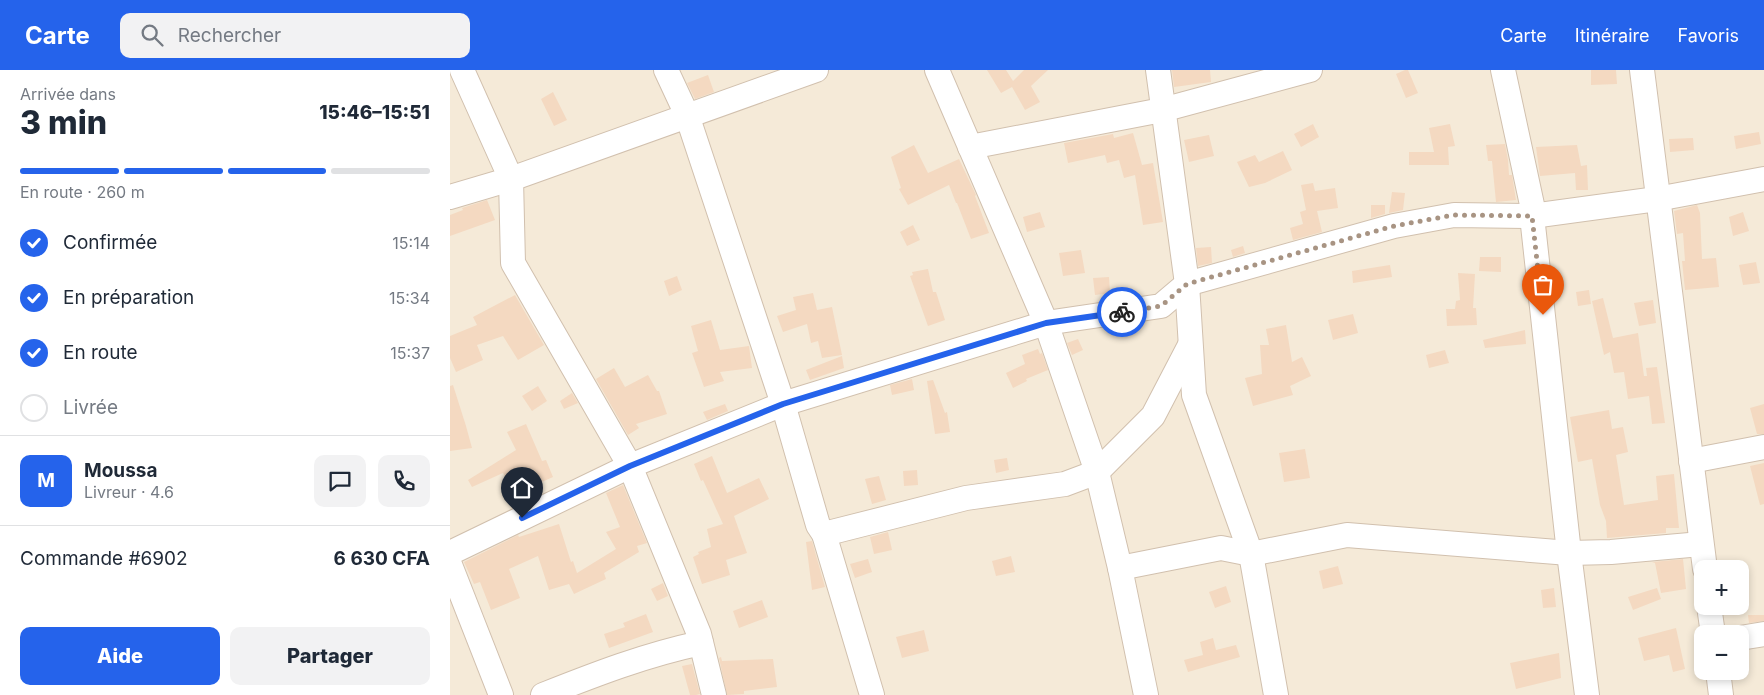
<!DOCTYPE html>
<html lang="fr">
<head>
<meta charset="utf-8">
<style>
	:root { --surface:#fff; --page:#f2f2f3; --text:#1f2937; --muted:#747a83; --line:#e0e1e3; --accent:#2563eb }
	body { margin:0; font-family:Inter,sans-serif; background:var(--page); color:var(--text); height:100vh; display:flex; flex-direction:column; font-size:19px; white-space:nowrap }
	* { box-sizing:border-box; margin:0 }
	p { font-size:16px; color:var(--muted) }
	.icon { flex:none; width:28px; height:28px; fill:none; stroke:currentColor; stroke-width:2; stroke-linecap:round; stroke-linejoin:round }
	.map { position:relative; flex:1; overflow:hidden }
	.side { display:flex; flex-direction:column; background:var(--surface); width:450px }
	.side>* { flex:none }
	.buttons { position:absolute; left:1244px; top:490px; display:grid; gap:10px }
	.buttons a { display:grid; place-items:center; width:55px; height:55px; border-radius:10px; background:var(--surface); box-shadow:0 2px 8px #0003; font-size:25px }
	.pin { position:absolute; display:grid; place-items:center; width:42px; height:42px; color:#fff; margin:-51px -21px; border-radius:50% 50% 50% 0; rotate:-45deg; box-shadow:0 0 5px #0007 }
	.pin .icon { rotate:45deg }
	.courier { position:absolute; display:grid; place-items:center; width:50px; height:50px; margin:-25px; border:4px solid #2563eb; border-radius:50%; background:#fff; color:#222; box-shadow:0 1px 6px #0007 }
	.head em { font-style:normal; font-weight:800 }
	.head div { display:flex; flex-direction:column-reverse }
	.head { display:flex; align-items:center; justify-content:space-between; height:85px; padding:0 20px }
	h1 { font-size:32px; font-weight:800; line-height:38px }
	.bar { display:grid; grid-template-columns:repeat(4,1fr); gap:8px 5px; align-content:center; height:60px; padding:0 20px }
	.bar i { height:6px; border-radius:4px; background:var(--line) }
	.bar .active { background:var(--accent) }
	.bar p { grid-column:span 4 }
	.line { display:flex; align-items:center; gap:12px; padding:0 20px; border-top:1px solid var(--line) }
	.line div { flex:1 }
	.round { display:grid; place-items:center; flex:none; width:52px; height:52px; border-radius:10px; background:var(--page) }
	ol { padding:0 20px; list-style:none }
	li { display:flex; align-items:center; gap:15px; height:55px }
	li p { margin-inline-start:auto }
	li .icon { padding:5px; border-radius:50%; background:var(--accent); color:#fff; stroke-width:4 }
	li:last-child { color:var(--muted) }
	li i { width:28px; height:28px; border:2px solid var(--line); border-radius:50% }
	.action { display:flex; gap:10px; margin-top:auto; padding:10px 20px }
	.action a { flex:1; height:58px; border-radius:10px; background:var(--accent); color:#fff; font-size:20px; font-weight:800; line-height:58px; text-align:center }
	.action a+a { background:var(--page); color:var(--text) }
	header { display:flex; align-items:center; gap:30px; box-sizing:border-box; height:70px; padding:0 25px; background:var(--accent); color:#fff }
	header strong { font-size:24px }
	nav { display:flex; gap:28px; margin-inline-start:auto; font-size:18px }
	.search { width:350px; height:45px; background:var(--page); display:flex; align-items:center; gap:12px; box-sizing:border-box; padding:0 18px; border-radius:10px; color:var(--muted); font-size:19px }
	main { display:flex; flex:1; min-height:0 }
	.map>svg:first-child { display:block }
	.residential { fill:#f5ead8; fill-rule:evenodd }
	.building { fill:#f4d9c1 }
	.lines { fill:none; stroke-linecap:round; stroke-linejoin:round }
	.minor-casing { stroke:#d1c0ae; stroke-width:26 }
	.minor { stroke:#fff; stroke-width:24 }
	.done { stroke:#a89483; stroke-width:5; stroke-dasharray:0 9 }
	.route { stroke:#2563eb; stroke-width:6 }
</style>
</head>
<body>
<header>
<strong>Carte</strong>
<div class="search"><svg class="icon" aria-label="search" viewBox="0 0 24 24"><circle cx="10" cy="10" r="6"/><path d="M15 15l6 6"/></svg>Rechercher</div>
<nav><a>Carte</a><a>Itinéraire</a><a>Favoris</a></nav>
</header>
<main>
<section class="side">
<div class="head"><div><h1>3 min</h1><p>Arrivée dans</p></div><em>15:46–15:51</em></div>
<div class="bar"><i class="active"></i><i class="active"></i><i class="active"></i><i></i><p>En route · 260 m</p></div>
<ol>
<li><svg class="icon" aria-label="check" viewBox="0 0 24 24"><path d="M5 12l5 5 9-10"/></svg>Confirmée<p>15:14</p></li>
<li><svg class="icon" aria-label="check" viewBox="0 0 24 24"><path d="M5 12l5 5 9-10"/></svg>En préparation<p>15:34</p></li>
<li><svg class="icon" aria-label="check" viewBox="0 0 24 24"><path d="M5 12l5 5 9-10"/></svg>En route<p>15:37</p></li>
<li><i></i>Livrée</li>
</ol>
<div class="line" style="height:90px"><b class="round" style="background:var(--accent);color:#fff">M</b><div><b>Moussa</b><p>Livreur · 4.6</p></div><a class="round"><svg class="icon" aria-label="chat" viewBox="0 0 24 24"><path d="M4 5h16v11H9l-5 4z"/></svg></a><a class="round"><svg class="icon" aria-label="phone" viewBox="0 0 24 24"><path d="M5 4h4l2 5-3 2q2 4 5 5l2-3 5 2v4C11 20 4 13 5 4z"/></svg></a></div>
<div class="line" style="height:65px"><div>Commande #6902</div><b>6 630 CFA</b></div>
<div class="action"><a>Aide</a><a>Partager</a></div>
</section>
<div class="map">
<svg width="1314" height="625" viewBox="0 0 1314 625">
	<rect width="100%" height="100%" fill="#fdf7ea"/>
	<path class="residential" d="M0,0H1314V625H0ZM1252,499H1290V536H1252ZM1252,564H1290V601H1252Z"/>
	<g class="building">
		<polygon points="537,0 556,0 563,11 574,0 598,0 581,16 590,32 575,40 562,17 551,23"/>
		<polygon points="722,0 760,0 761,12 724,17"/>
		<polygon points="955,0 958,0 968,23 956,28 946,4"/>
		<polygon points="1141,0 1166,0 1167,14 1141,15"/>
		<polygon points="258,5 264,22 245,29 237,13"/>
		<polygon points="103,22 117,50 104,56 91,29"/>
		<polygon points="863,54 869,67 851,77 844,64"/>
		<polygon points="1000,54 1005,76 998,77 999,95 959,95 959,82 984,82 979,58"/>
		<polygon points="1309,62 1311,74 1286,79 1284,66"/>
		<polygon points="683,63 692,95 703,93 713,152 693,155 685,105 674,108 669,90 657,93 655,85 618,93 614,73 663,64 664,68"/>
		<polygon points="759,65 764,86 739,92 734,70"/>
		<polygon points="1243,68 1244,80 1220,82 1219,69"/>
		<polygon points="1055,74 1058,90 1059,105 1062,105 1066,130 1046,132 1042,91 1038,91 1036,75"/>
		<polygon points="464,75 478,103 509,89 526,125 525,126 539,163 521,169 507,133 506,133 499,115 458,135 449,119 451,118 441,87"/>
		<polygon points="1127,75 1131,96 1137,95 1138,120 1126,120 1125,103 1090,106 1086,77"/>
		<polygon points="833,81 842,100 815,113 799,117 787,92 805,85 809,92"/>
		<polygon points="863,113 865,121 885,118 888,138 867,141 872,162 843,170 840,158 853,154 850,142 856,140 851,115"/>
		<polygon points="942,122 955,123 953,140 939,143"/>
		<polygon points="37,130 45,150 0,166 0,145 13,140 12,138"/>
		<polygon points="921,135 935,135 935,144 921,148"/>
		<polygon points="1247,135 1250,143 1252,189 1266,188 1269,217 1235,220 1232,191 1235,191 1233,163 1227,164 1224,141"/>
		<polygon points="590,142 595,157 577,162 573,147"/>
		<polygon points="1293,142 1299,161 1283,166 1279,147"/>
		<polygon points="463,155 470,170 457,176 450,162"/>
		<polygon points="793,176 795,183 783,187 781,180"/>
		<polygon points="761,177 762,193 748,196 746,178"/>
		<polygon points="631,180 635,203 613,206 609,183"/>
		<polygon points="1030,187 1051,187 1051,202 1029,201"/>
		<polygon points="1306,192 1310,213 1293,215 1289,195"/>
		<polygon points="940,195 942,207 903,213 902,201"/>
		<polygon points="478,199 483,222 486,222 495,250 478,256 460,206 463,205 462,202"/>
		<polygon points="1008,203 1025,204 1023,238 1026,238 1027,255 997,256 996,239 1005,239 1006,231 1010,230"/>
		<polygon points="227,206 232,220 219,226 214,211"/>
		<polygon points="659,207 660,223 645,225 643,208"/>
		<polygon points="1139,220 1141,234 1128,236 1126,222"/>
		<polygon points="363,223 367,240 382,237 392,285 372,288 368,271 361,273 357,254 333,262 327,246 346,240 343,227"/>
		<polygon points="65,225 94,275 68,290 53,266 27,275 33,290 6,302 0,288 0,266 27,255 23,247"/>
		<polygon points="1153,228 1163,268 1188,263 1194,306 1197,306 1196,298 1207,297 1215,353 1202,354 1199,326 1178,329 1174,302 1164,303 1160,282 1154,285 1142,231"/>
		<polygon points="1203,230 1206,253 1189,256 1184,233"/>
		<polygon points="903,244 908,263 883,270 878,250"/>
		<polygon points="261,250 270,280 299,276 302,298 270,302 274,311 254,317 242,283 248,281 241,256"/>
		<polygon points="836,255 842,292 852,287 861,306 840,316 843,325 803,336 795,308 812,304 810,275 819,275 816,259"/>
		<polygon points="1075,260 1076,274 1035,278 1033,270"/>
		<polygon points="628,269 633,280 622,285 617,273"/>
		<polygon points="588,279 590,284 592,283 598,300 576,309 577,311 563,318 556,303 575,294 572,285"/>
		<polygon points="995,280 999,293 979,298 976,285"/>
		<polygon points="392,286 394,298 360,310 356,300"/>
		<polygon points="164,298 175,317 198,305 207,321 209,321 217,344 186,354 189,358 178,365 146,309"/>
		<polygon points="462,309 464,320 442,325 440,315"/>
		<polygon points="483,310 495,343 497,342 500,362 485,364 477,311"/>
		<polygon points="3,315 16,356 22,378 0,381 0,316"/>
		<polygon points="88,316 97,331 82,341 72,326"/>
		<polygon points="122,323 128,333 114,339 110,331"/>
		<polygon points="275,334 278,341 257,350 253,342"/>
		<polygon points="1314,334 1314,364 1307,364 1300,338"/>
		<polygon points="1159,340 1162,359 1173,357 1178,382 1166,385 1174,435 1208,430 1206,406 1224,404 1229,458 1216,458 1216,463 1157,468 1156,451 1150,435 1142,389 1128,392 1120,347"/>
		<polygon points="76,354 92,391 96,390 103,407 65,424 53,403 22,417 18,410 66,380 57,362"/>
		<polygon points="855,379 860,408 834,412 829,383"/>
		<polygon points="262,386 277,423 309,408 319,429 284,446 297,483 276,490 280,505 252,514 243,487 249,484 248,482 261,477 257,459 273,454 253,410 251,411 244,394"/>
		<polygon points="557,388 559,400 546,403 544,390"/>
		<polygon points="1314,393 1314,434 1310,435 1300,396"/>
		<polygon points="467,400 468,415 454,416 453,401"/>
		<polygon points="429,406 436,430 422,434 415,409"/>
		<polygon points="173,415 197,473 187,476 189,482 154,503 156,509 124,524 119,514 99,520 88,486 59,499 70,528 41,540 30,512 24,514 14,492 68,465 69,467 109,454 121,492 123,491 127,503 166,479 156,462 170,457 156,423"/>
		<polygon points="438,462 442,480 424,484 420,467"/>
		<polygon points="362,471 375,517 362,520 356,472"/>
		<polygon points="561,486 565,502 546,506 542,491"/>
		<polygon points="418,489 422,502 405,508 400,494"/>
		<polygon points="1233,489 1236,519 1211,523 1205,493 1202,492"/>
		<polygon points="888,496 893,514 873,519 869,501"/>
		<polygon points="213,513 218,526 207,531 201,519"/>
		<polygon points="776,516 781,532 765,538 759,522"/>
		<polygon points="1104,518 1106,537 1093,538 1091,520"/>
		<polygon points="1207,518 1211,529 1183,540 1178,527"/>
		<polygon points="312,530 318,547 289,558 283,541"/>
		<polygon points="196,544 203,562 159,578 154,564 175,557 173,553"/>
		<polygon points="1298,545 1314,545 1314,551 1299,553"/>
		<polygon points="1226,558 1235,599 1223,602 1219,585 1194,591 1188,568"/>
		<polygon points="474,560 479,581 452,588 446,567"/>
		<polygon points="763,568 766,580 786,575 790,587 738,602 734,590 753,585 750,572"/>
		<polygon points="1109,583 1111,608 1066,619 1060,593"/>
		<polygon points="271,587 272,591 323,589 327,617 294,621 294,624 277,625 269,588"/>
		<polygon points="242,594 250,624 246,625 240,625 232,596"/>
	</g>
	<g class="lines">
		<defs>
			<g id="minor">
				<polyline points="12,0 61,109 63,193 180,396 249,564 264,625"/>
				<polyline points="216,0 237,45 333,334 368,455 374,464 422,625"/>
				<polyline points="487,0 596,253 647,402 670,498 696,625"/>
				<polyline points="708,0 737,214 744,325 801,484 826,625"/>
				<polyline points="1053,0 1084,144 1082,146 1119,483 1137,625"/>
				<polyline points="1192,0 1255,499"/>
				<polyline points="520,77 712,40 860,0"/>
				<polyline points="0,127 61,109 366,0"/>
				<polyline points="1241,391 1314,377"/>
				<polyline points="374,464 516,428 615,414 647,402 703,346 740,275"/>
				<polyline points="0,483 180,396 333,334 596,253 711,236 737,214 944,156 1004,145 1082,146 1207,129 1314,109"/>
				<polyline points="0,495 51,625"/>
				<polyline points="670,498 771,478 801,484 897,465 1119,483 1161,482 1251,474"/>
				<polyline points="1259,536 1263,564"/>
				<polyline points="1290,568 1314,564"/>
				<polyline points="1268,601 1271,625"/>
				<path d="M93,625C146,604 195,585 251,573"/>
			</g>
		</defs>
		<use href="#minor" class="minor-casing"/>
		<use href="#minor" class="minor"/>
	</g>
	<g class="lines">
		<polyline class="done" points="672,242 711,236 737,214 944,156 1004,145 1082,146 1093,245"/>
		<polyline class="route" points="72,448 180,396 333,334 596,253 672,242"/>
	</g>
</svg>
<div class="buttons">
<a>+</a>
<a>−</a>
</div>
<div class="pin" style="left:1093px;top:245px;background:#ea580c"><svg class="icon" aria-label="bag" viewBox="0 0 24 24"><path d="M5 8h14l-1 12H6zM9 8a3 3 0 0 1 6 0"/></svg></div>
<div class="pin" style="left:72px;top:448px;background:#1f2937"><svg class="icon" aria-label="home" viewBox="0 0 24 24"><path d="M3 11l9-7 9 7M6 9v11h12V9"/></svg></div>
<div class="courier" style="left:672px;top:242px"><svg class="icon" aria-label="bike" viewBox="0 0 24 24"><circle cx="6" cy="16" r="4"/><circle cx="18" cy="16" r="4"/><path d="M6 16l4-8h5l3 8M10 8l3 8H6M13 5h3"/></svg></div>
</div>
</main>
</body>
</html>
